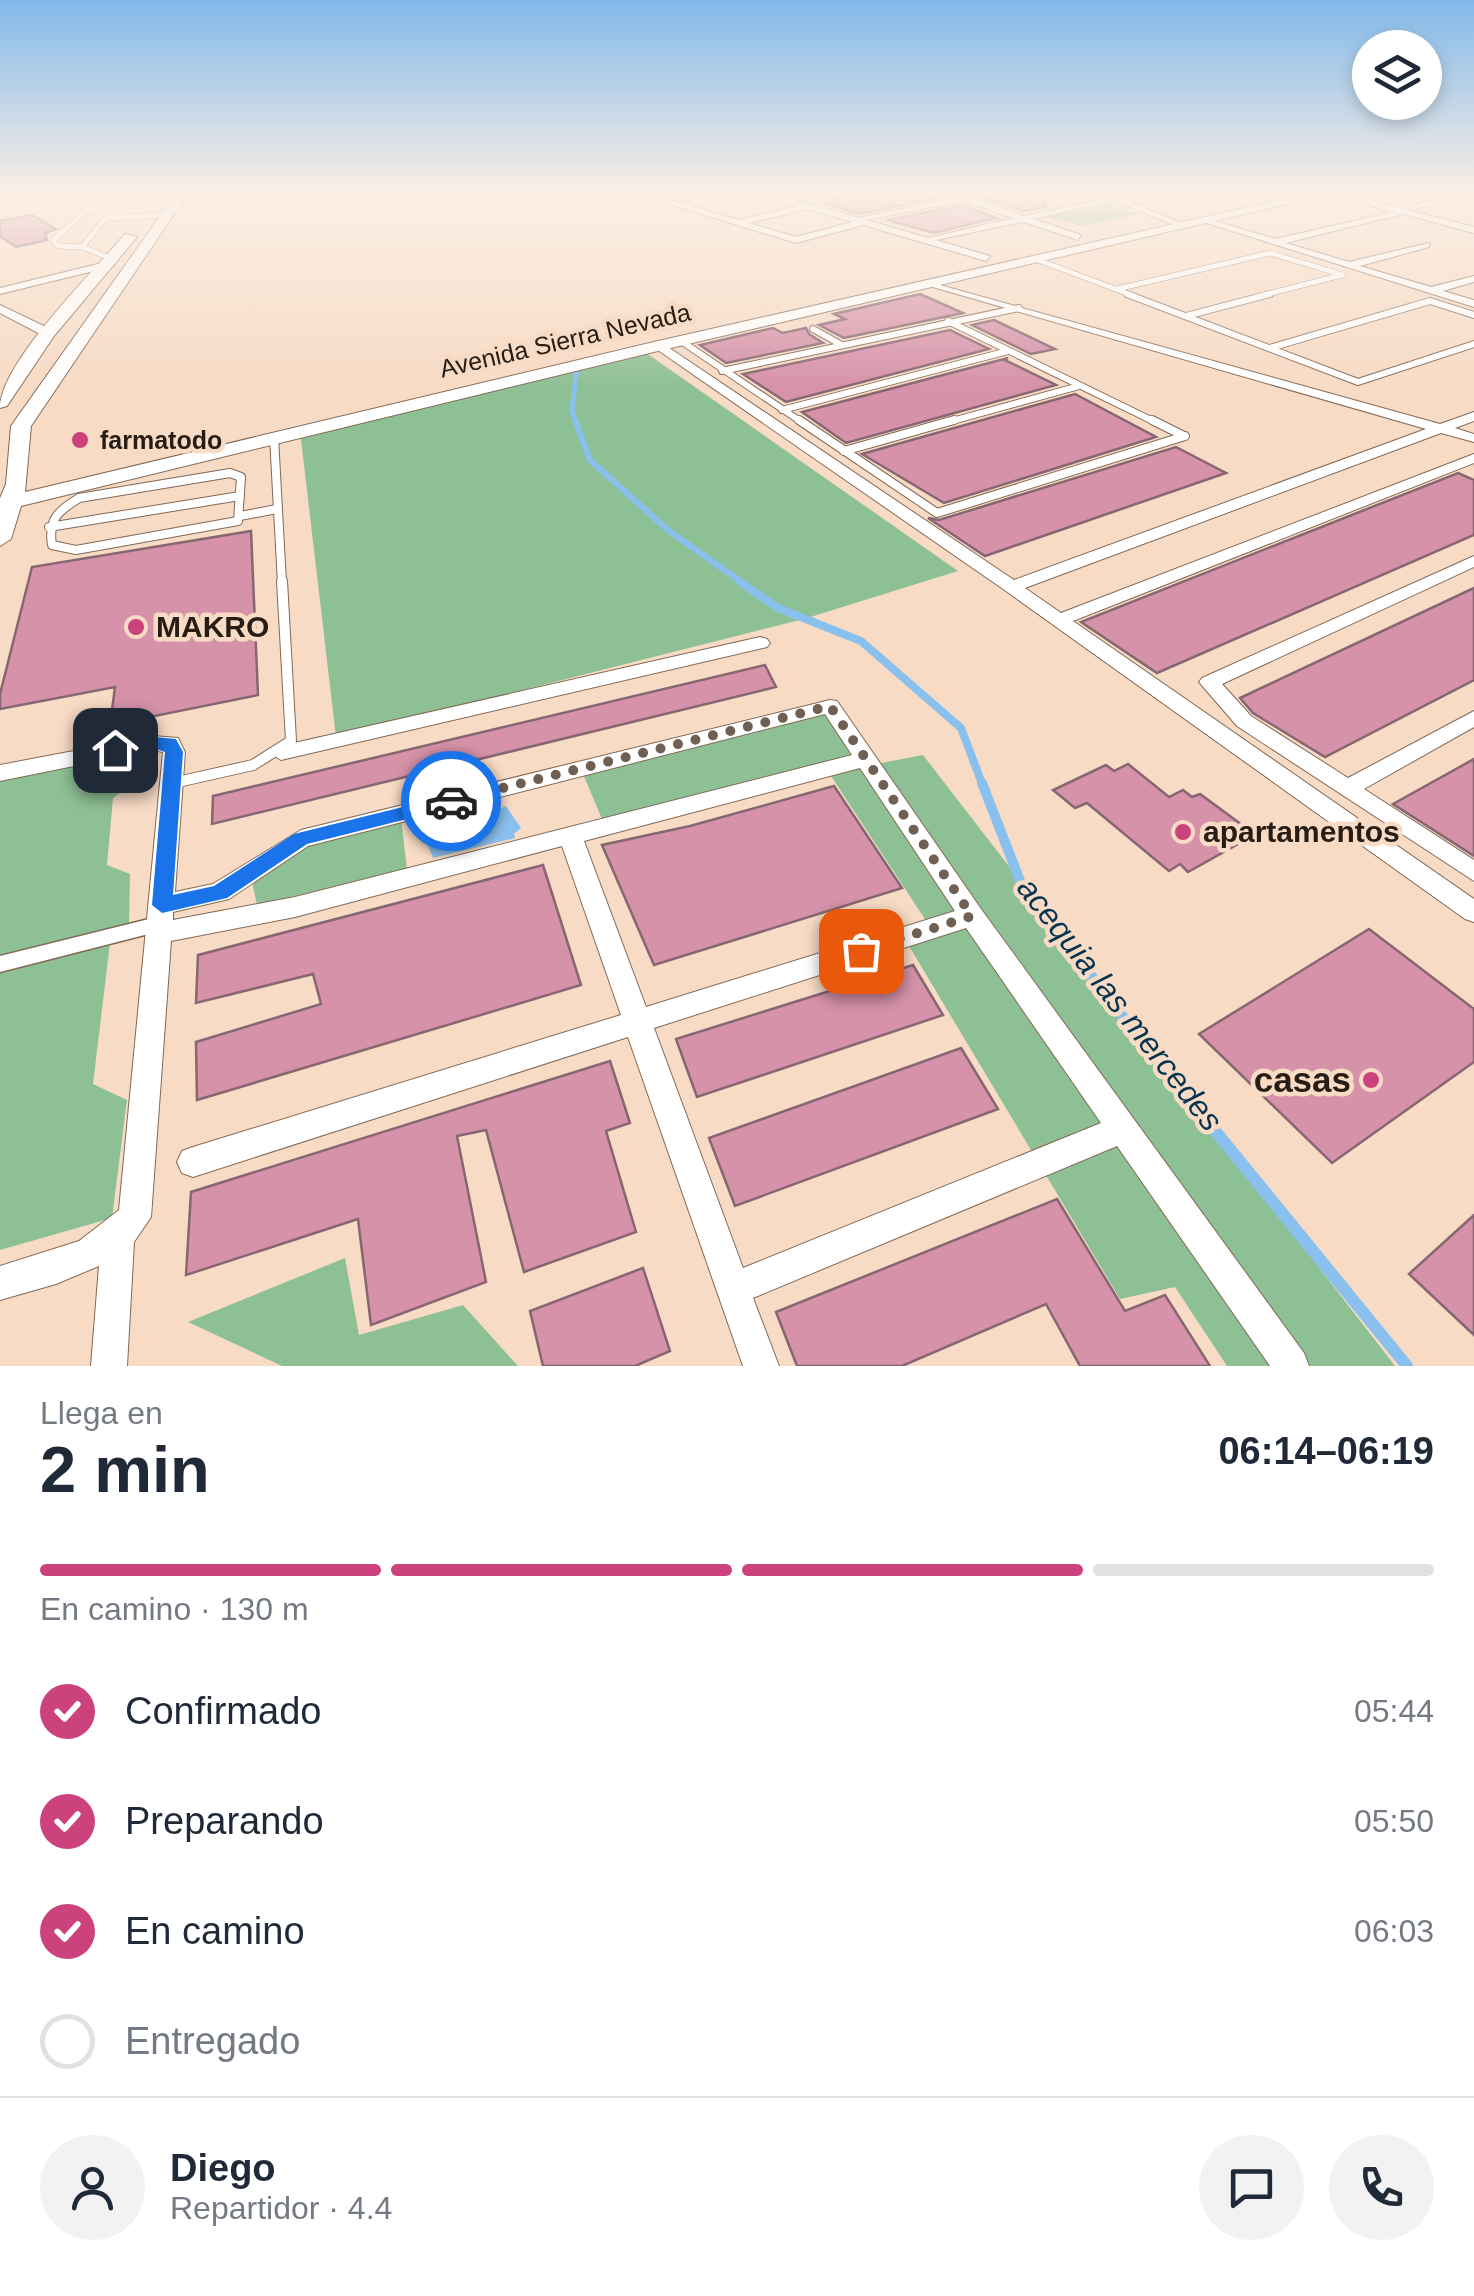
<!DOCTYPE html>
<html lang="es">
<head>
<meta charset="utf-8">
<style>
	:root { --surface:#fff; --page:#f2f2f3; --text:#1f2937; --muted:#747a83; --line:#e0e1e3; --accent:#cb427c }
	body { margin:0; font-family:Helvetica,sans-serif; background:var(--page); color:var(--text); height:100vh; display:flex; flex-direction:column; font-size:38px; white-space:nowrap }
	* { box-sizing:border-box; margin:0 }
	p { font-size:32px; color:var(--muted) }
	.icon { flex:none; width:55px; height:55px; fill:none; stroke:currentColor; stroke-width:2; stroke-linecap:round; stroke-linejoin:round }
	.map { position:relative; height:1366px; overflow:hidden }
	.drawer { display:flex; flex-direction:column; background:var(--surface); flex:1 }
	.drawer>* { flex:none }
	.controls { position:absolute; left:1352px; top:30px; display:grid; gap:20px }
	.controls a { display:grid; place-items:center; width:90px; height:90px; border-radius:50%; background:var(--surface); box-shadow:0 5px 15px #0003; font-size:50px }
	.pin { position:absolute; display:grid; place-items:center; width:85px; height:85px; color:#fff; margin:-42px; border-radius:20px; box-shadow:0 5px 15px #0006 }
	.courier { position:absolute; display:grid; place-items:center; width:100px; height:100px; margin:-50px; border:8px solid #1a73e8; border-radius:50%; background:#fff; color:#222; box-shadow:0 2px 12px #0007 }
	.overview em { font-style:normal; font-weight:800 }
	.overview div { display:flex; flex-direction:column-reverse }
	.overview { display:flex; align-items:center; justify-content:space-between; height:170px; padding:0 40px }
	h1 { font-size:65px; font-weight:800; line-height:75px }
	.bar { display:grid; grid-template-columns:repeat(4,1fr); gap:15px 10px; align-content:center; height:120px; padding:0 40px }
	.bar i { height:12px; border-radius:8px; background:var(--line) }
	.bar .active { background:var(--accent) }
	.bar p { grid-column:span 4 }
	.line { display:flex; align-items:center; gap:25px; padding:0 40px; border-top:2px solid var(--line) }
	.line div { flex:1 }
	.round { display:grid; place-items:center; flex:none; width:105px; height:105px; border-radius:52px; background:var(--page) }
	ol { padding:0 40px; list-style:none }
	li { display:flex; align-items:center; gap:30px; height:110px }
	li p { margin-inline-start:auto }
	li .icon { padding:10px; border-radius:50%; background:var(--accent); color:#fff; stroke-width:4 }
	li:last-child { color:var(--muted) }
	li i { width:55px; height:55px; border:5px solid var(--line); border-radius:50% }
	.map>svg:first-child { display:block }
	.green { fill:#8ec095 }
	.water { fill:#89c0ed }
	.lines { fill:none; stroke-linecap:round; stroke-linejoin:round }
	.stream-far4 { stroke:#89c0ed; stroke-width:5 }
	.stream-far3 { stroke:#89c0ed; stroke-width:6 }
	.stream-far2 { stroke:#89c0ed; stroke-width:8 }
	.stream-far1 { stroke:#89c0ed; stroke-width:10 }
	.stream { stroke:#89c0ed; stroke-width:12 }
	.building { fill:#d692a9; stroke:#866671; stroke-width:2.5 }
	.service-far3-casing { stroke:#826956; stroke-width:6 }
	.service-far2-casing { stroke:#826956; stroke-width:8 }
	.service-far1-casing { stroke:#826956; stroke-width:10 }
	.service-casing { stroke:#826956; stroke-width:12 }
	.pedestrian-casing { stroke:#826956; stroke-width:3 }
	.minor-casing { stroke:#826956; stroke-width:2 }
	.secondary-casing { stroke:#826956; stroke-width:2 }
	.service-far3 { stroke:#fff; stroke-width:5 }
	.service-far2 { stroke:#fff; stroke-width:6 }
	.service-far1 { stroke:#fff; stroke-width:8 }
	.service { stroke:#fff; stroke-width:10 }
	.pedestrian { fill:#fff; fill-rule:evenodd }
	.minor { fill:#fff; fill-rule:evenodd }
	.secondary { fill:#fff; fill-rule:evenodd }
	.route { fill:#1a73e8 }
	.done { stroke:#706053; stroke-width:10; stroke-dasharray:0 18 }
	.poi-dot { fill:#cb427c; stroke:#f7dbc5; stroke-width:4 }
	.labels { text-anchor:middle; stroke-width:9; stroke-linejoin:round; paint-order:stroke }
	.far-street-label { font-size:25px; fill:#271d15; stroke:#f7dbc5 }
	.far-poi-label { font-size:25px; font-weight:bold; fill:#271d15; stroke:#f7dbc5; text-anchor:start }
	.poi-label { font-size:30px; font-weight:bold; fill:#271d15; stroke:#f7dbc5; text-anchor:start }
	.water-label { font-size:32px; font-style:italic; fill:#063350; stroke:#f7dbc5 }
	.near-poi-label { font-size:35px; font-weight:bold; fill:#271d15; stroke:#f7dbc5; text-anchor:end }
</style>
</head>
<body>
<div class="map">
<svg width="1474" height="1366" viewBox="0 0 1474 1366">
	<rect width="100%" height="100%" fill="#f7dbc5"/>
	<g class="green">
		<polygon points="1108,204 1139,214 1084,226 1045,217"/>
		<polygon points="642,350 958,571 804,619 336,737 300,431"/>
		<polygon points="826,712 855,755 602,819 583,774"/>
		<polygon points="141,751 139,779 113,798 107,865 130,874 129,924 0,955 0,779"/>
		<polygon points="923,755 1395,1366 1227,1366 1175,1287 1120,1299 909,946 936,936 829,773"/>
		<polygon points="401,819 407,869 257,905 250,872 301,839"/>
		<polygon points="110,943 93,1084 127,1100 112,1218 0,1250 0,970"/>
		<polygon points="345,1258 359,1335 463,1305 518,1366 282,1366 188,1322"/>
	</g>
	<polygon class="water" points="491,804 499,809 506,806 521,828 514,834 515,838 433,858 416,817"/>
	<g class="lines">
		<polyline class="stream-far4" points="576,423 572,411 577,366"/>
		<polyline class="stream-far3" points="575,420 590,460 669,531 743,583"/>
		<polyline class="stream-far2" points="739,581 778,608 861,641 961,728 983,786"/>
		<polyline class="stream-far1" points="982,783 1022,886 1143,1042"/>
		<polyline class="stream" points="1141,1040 1407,1366"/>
	</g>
	<g class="building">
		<polygon points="849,195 945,195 946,196 859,214 826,204"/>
		<polygon points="978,195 1045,195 1046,207 1023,211"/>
		<polygon points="963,205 996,218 934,233 887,220"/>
		<polygon points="32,215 56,229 45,233 47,240 16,247 0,236 0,221"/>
		<polygon points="920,294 963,313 844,338 819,325 845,319 834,314"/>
		<polygon points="994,320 1055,349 1031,354 972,325"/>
		<polygon points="773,328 783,333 806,328 809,334 823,343 726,363 700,345"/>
		<polygon points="950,330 989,349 786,402 743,374"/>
		<polygon points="1008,358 1005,360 1056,385 846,443 802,412"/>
		<polygon points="1075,394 1156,437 944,503 862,454"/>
		<polygon points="1176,447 1226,473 985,556 928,518 939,520"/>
		<polygon points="1458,473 1474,480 1474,535 1157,673 1081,622"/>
		<polygon points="251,531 258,695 110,725 115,687 0,709 0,694 32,567"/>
		<polygon points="1474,588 1474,680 1325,757 1253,713 1240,698"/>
		<polygon points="765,665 776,687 212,824 213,796"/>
		<polygon points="1474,759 1474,856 1393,804"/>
		<polygon points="1128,764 1169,797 1183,790 1192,797 1200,794 1249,830 1241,834 1247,839 1188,872 1180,864 1169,871 1087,803 1075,808 1053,790 1106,765 1114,771"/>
		<polygon points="834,786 902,888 654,965 602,845 690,826"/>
		<polygon points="543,865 581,985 197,1100 196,1042 321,1004 313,974 196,1003 198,955"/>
		<polygon points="1369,929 1474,1009 1474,1062 1332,1163 1199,1034"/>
		<polygon points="913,965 943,1015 697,1097 676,1039"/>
		<polygon points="961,1048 998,1109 735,1206 709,1138"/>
		<polygon points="610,1061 630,1123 606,1131 636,1232 524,1272 486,1130 457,1136 486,1282 371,1325 358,1219 186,1275 191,1192"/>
		<polygon points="1057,1199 1125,1311 1165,1295 1210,1366 1080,1366 1046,1304 902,1366 797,1366 776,1312"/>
		<polygon points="1474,1215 1474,1335 1409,1274"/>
		<polygon points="643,1268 670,1351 635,1366 543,1366 530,1311"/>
	</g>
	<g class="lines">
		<defs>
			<g id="service-far3">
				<polyline points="105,218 167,215"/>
				<polyline points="82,247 107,216"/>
				<polyline points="113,259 82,247 58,246 53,240 89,209 114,207 153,195"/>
				<polyline points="1038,260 1134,296"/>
				<polyline points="1117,289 1270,253 1343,275"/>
				<polyline points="1260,296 1342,275"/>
			</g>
			<g id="service-far2">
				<polyline points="1127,294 1358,382 1474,344"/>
				<polyline points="1186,316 1270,294"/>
				<polyline points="948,321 1157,423"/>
				<polyline points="813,329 840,344"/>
				<polyline points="681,341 803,423"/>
				<polyline points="1270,348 1430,301 1474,315"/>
				<polyline points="722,371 1019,308"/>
				<polyline points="782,410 1008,351"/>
				<polyline points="945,423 1079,386"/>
			</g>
			<g id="service-far1">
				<polyline points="799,420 937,513 1185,436"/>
				<polyline points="1152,420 1184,436"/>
				<polyline points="274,437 282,583"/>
				<polyline points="844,451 954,420"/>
				<path d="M230,473L241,477L238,521L76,550L52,545C48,519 58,511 79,498Z"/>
				<polyline points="240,516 277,509"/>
				<polyline points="49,527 240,496"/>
			</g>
			<polyline id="service" points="173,783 253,765 291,741 282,581"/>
			<polygon id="pedestrian" points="161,916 168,919 171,924 168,929 0,972 0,956"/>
			<g id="minor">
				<path d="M640,195C655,195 669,203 683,203C698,202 712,195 727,195L691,206L739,220L797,206L764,195H779L859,218L953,198L949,195L969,196L1024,216L1093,201L1097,204L1034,219L1081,235L1078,240L1023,222L936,240L990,256L986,261L863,225L796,243ZM963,201L1013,218L928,238L867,220ZM808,209L852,222L796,237L749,223Z"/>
				<polygon points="825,195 845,195 819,202 815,199"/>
				<polygon points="1101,195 1114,195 1189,226 1181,228"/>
				<polygon points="1154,195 1172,195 1139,204 1135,201"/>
				<polygon points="1335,195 1351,195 1474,227 1474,233 1403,214 1286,243 1349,262 1429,243 1429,247 1360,266 1431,287 1474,276 1474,282 1443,291 1474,300 1474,307 1200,221 1205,218 1275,239 1393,212"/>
				<polygon points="1450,195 1466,195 1412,210 1408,207"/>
				<polygon points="110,261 114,266 0,294 0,288"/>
				<polygon points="929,282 1440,424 1474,412 1474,421 1455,428 1474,434 1474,442 1441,433 1025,588 1061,613 1474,454 1474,463 1073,621 1474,899 1474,922 1465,919 1006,591 652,346 662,343 1014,580 1426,429 929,286"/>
				<polygon points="0,305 52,330 54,333 44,336 0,313"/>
				<polygon points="1474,556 1474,567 1222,684 1251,716 1348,778 1474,711 1474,727 1364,789 1474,860 1474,881 1237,726 1199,682 1202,678"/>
				<polygon points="760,637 767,639 770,643 767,647 281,760 270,753 281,746"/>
				<path d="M830,700L837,701L981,909L1304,1353L1309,1366H1270L1117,1146L753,1298L779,1366H743L628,1037L193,1177L182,1173L177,1162L182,1151L193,1147L621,1015L562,846L295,917L171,941L151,1217L134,1242L127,1366H91L99,1266L56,1284L0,1300V1266L79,1241L119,1210L163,752L153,750L0,781V765L153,736L178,738L185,752L175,892L213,884L301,830ZM825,714L852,755L295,897L173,920V912L229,899L308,846ZM860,768L955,911L646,1007L584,841ZM966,928L1101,1123L743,1268L654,1028Z"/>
			</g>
			<g id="secondary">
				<polygon points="175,195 187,195 31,426 25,492 658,341 1302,195 1325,195 658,351 21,506 11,539 0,546 0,498 6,484 11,426"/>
				<path d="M125,234L137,237L54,336L7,406L0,408C0,363 94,271 125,234Z"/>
			</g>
		</defs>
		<use href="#service-far3" class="service-far3-casing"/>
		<use href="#service-far2" class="service-far2-casing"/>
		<use href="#service-far1" class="service-far1-casing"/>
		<use href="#service" class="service-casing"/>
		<use href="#pedestrian" class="pedestrian-casing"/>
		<use href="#minor" class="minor-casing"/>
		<use href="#secondary" class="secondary-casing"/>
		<use href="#service-far3" class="service-far3"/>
		<use href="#service-far2" class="service-far2"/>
		<use href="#service-far1" class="service-far1"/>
		<use href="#service" class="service"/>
		<use href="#pedestrian" class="pedestrian"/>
		<use href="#minor" class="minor"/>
		<use href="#secondary" class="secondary"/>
	</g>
	<linearGradient id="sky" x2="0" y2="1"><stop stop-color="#82b9ea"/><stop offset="0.5" stop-color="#fbefe5"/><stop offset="1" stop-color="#fbefe5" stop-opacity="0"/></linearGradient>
	<rect width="1474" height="387" fill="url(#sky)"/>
	<polygon class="route" points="154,737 176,739 183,752 173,895 214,886 294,834 451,795 460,801 451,808 307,844 227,898 162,913 152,905 165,752 154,748 115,756 106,750 109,746"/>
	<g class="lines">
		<polyline class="done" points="451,801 830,706 972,916 861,951"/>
	</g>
	<g class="poi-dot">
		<circle cx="80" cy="440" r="10"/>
		<circle cx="136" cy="627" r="10"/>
		<circle cx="1183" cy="832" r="10"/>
		<circle cx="1371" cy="1080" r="10"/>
	</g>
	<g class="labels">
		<g class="far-street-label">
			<text transform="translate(565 340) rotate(-13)" y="9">Avenida Sierra Nevada</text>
		</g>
		<g class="far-poi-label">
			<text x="100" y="449">farmatodo</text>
		</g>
		<g class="poi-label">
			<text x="156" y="637">MAKRO</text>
			<text x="1203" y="842">apartamentos</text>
		</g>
		<g class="water-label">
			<text transform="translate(1120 1004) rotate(52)" y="11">acequia las mercedes</text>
		</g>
		<g class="near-poi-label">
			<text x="1351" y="1092">casas</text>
		</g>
	</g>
</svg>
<div class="controls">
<a><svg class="icon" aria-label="layers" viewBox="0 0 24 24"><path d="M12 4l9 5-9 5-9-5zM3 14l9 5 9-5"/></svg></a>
</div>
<div class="pin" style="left:861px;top:951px;background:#ea580c"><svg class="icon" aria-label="bag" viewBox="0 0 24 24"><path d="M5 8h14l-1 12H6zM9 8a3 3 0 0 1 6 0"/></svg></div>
<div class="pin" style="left:115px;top:750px;background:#1f2937"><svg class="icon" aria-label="home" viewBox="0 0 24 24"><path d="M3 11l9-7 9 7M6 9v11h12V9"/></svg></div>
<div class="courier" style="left:451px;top:801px"><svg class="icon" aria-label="car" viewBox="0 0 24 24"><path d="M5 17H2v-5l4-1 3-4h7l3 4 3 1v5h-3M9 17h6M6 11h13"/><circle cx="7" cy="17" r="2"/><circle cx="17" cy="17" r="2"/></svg></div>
</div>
<section class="drawer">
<div class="overview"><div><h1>2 min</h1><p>Llega en</p></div><em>06:14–06:19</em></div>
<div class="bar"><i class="active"></i><i class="active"></i><i class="active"></i><i></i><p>En camino · 130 m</p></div>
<ol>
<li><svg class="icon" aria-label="check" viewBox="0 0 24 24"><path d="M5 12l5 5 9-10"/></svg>Confirmado<p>05:44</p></li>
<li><svg class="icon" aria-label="check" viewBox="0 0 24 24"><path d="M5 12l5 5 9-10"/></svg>Preparando<p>05:50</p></li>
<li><svg class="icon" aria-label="check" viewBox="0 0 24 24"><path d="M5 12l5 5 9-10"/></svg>En camino<p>06:03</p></li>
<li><i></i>Entregado</li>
</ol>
<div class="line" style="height:180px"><a class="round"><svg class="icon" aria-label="person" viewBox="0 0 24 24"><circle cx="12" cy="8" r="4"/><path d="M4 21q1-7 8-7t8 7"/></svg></a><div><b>Diego</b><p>Repartidor · 4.4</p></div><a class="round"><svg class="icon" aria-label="chat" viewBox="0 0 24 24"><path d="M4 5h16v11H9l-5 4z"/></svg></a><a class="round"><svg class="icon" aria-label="phone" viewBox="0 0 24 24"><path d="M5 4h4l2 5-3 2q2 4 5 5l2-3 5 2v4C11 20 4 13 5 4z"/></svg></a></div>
</section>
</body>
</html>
